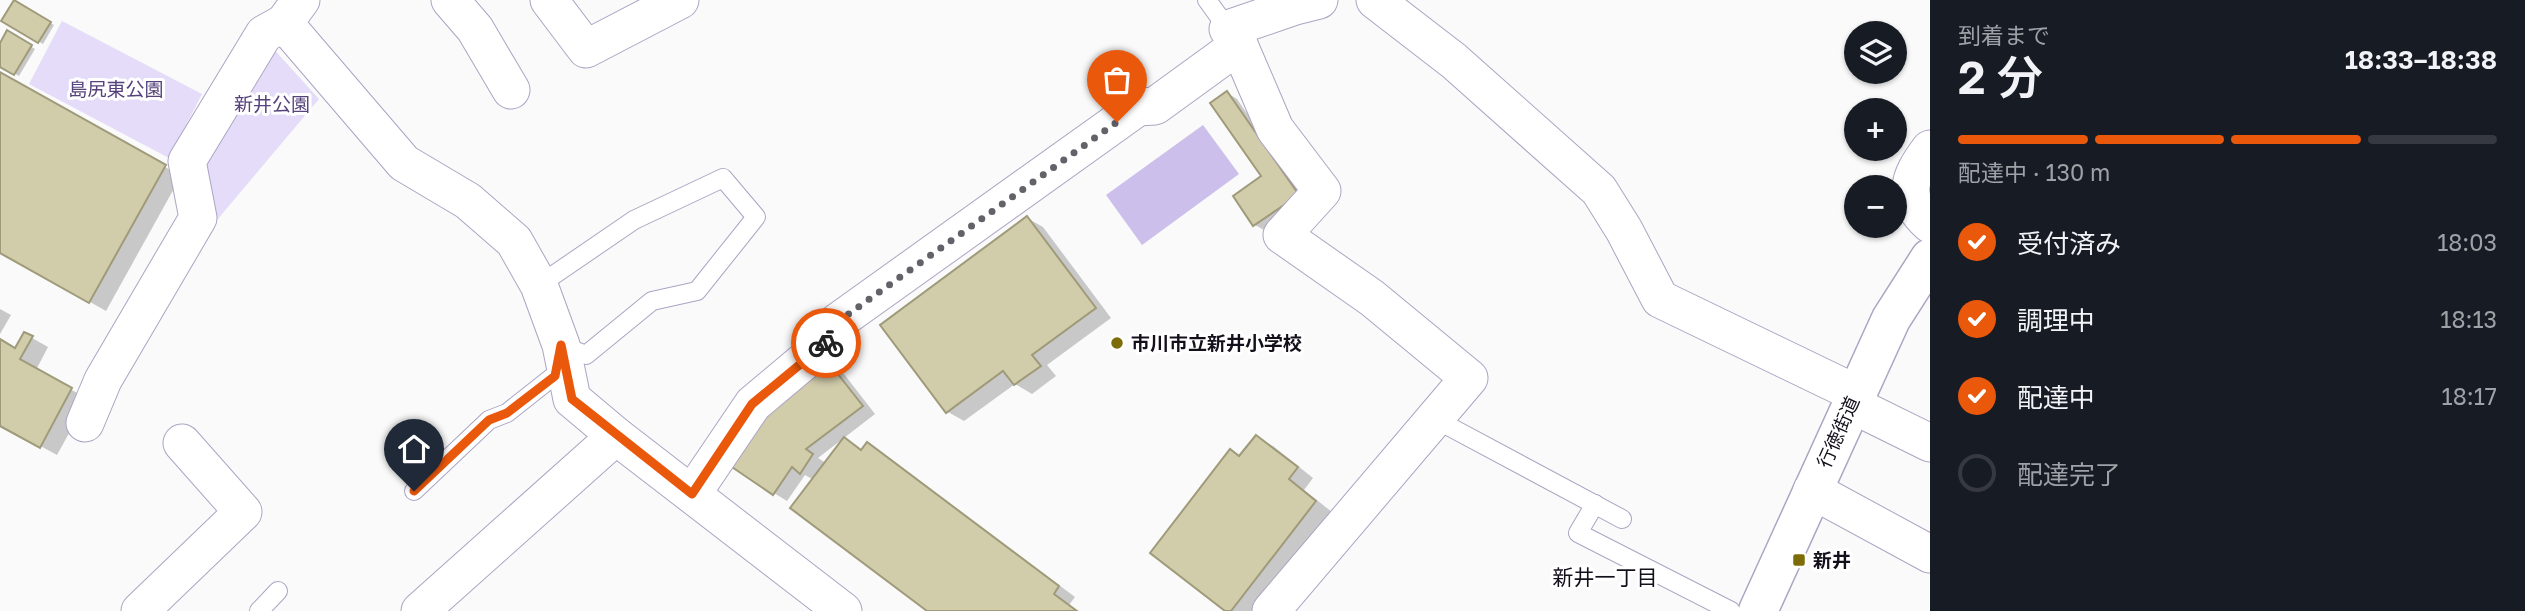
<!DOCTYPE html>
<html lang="ja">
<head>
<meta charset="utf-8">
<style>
	:root { --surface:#171b24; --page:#20242c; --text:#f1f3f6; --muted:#9ea1a6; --line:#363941; --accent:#ea580c }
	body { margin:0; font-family:"Golos Text","Noto Sans JP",sans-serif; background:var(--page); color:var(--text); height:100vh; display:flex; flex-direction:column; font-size:26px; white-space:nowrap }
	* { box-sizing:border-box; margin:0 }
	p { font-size:23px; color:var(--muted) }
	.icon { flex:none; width:38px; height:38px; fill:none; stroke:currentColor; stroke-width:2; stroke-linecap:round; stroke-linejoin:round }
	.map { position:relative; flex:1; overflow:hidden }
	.panel { display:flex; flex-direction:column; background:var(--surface); width:595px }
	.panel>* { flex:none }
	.controls { position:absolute; left:1844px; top:21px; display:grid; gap:14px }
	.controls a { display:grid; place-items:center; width:63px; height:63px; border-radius:50%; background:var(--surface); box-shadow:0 2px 5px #0004; font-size:35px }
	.pin { position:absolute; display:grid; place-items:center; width:60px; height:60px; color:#fff; margin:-72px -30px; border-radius:50% 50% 50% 0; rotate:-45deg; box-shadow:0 0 7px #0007 }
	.pin .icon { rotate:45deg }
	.courier { position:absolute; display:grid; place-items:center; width:70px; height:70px; margin:-35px; border:5px solid #ea580c; border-radius:50%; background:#fff; color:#222; box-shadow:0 2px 9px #0007 }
	.headline em { font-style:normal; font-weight:600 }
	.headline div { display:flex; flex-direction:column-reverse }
	.headline { display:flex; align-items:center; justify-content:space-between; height:119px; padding:0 28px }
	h1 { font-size:46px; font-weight:600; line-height:52px }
	.bar { display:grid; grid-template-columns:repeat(4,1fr); gap:10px 7px; align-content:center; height:84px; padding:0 28px }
	.bar i { height:9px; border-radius:5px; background:var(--line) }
	.bar .current { background:var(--accent) }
	.bar p { grid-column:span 4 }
	ol { padding:0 28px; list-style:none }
	li { display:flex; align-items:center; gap:21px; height:77px }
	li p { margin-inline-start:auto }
	li .icon { padding:7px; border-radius:50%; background:var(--accent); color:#fff; stroke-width:4 }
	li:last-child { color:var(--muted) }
	li i { width:38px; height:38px; border:4px solid var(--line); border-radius:50% }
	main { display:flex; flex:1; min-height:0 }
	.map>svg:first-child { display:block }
	.green { fill:#e4dcf8 }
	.water { fill:#ccbfec }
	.shadow { fill:#0003 }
	.building { fill:#d1ccaa; stroke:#9f9a7a; stroke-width:2 }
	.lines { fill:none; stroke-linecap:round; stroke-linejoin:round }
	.service-casing { stroke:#aca4c3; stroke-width:20 }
	.minor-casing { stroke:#aca4c3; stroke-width:39 }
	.tertiary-casing { stroke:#aca4c3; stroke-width:41 }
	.service { stroke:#fff; stroke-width:18 }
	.minor { stroke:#fff; stroke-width:37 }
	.tertiary { stroke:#fff; stroke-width:38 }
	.done { stroke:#646269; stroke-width:7; stroke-dasharray:0 12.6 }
	.route { stroke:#ea580c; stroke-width:9 }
	.poi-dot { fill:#7c6d09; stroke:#fff; stroke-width:2.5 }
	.labels { text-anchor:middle; stroke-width:6; stroke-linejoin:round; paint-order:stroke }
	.park-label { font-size:19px; fill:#56437b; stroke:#fff }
	.poi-label { font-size:19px; font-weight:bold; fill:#14101b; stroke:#fff; text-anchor:start }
	.street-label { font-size:19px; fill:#14101b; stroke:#fff }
	.neighbourhood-label { font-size:21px; fill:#14101b; stroke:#fff }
</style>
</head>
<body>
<main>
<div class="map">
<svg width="1930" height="611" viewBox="0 0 1930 611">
	<rect width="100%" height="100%" fill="#fafafa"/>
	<g class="green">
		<polygon points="62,21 202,94 169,158 29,84"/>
		<polygon points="269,44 319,99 217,220 206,159"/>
	</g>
	<polygon class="water" points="1203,125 1239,174 1142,245 1106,195"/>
	<g class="shadow">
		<polygon points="14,2 54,25 43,44 4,21"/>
		<polygon points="8,33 35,49 19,76 0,65 0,46"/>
		<polygon points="0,74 181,176 106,311 0,251"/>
		<polygon points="1227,93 1237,99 1307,201 1264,230 1255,225 1263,177"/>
		<polygon points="1027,218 1043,227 1111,318 1047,365 1056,376 1032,394 1015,384 964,421 948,412"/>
		<polygon points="0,309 11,315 0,334"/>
		<polygon points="25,334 48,347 36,370 88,399 57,455 0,424 0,341 16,350"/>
		<polygon points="830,366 844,374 875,414 818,458 826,463 844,439 863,451 868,444 884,454 1075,597 1069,605 1078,611 930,611 814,480 805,475 787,501 774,493"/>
		<polygon points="1256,437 1273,446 1313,478 1304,490 1332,512 1254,611 1228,611 1240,457"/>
	</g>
	<g class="building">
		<polygon points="14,0 51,22 38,43 1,21"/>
		<polygon points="7,30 32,45 14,75 0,67 0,43"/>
		<polygon points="0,72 166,165 89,303 0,253"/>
		<polygon points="1227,91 1299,195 1253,226 1233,196 1261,176 1210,103"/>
		<polygon points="1027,216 1096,308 1032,355 1041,366 1014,385 1003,371 946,413 880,325"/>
		<polygon points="24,332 33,336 20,359 72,388 40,448 0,426 0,339 15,348"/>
		<polygon points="830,364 863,406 806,449 813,454 800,474 792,467 773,495 729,465 764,414"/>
		<polygon points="1256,435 1298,467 1289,479 1316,501 1231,611 1225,611 1150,553 1230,449 1239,456"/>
		<polygon points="844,437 861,450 867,442 1059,586 1054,594 1077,611 927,611 790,508"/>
	</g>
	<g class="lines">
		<defs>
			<g id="service">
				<polyline points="1207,0 1228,29"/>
				<polyline points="1435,419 1622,519"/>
				<polyline points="414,491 489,420 507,413 555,375 561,345 586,355 652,301 697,291 756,217 723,178 634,220 539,285"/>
				<polyline points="1595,504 1578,533 1731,611"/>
				<polyline points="259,611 278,591"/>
			</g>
			<g id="minor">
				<polyline points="301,0 284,23 404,163 468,201 514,241 539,285 561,345 572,399 616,436 843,611"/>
				<polyline points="450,0 475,29 511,90"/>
				<polyline points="549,0 586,49 680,0"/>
				<polyline points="1375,0 1454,61 1599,190 1624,230 1660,299 1855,393"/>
				<path d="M1930,149C1908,178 1901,198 1930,224"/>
				<polyline points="1851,404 1930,443"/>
				<polyline points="85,423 103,380 198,218 187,161 264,34 284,23"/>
				<polyline points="1812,490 1930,554"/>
				<polyline points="692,494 753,404 828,341 836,323 1138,107 1155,106 1239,45"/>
				<polyline points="140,611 243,512 182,443"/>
				<polyline points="420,611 616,436"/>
				<polyline points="1271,611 1469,378 1372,298 1282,235 1322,191 1275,129 1239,45 1228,29 1295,6 1319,0"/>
			</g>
			<polyline id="tertiary" points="1758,611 1891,319 1930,258"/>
		</defs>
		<use href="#service" class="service-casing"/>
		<use href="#minor" class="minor-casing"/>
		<use href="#tertiary" class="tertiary-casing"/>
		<use href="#service" class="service"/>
		<use href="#minor" class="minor"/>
		<use href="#tertiary" class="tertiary"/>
	</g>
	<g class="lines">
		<polyline class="done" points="826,343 836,323 1117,122"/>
		<polyline class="route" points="414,491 489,420 507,413 555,376 561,345 572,399 692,494 752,404 826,343"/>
	</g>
	<g class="poi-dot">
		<circle cx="1117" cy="343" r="7"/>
		<rect x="1792" y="553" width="14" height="14" rx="3.5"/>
	</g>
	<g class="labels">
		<g class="park-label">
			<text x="116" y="96">島尻東公園</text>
			<text x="272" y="111">新井公園</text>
		</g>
		<g class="poi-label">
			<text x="1131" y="350">市川市立新井小学校</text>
			<text x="1813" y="567">新井</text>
		</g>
		<g class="street-label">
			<text transform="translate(1838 432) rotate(-66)" y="7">行徳街道</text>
		</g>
		<g class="neighbourhood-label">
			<text x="1605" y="585">新井一丁目</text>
		</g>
	</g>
</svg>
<div class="controls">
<a><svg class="icon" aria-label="layers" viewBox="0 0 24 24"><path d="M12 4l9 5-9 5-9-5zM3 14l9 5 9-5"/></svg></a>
<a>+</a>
<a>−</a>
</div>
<div class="pin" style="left:1117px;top:122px;background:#ea580c"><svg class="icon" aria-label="bag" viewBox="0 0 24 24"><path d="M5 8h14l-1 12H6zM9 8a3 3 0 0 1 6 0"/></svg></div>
<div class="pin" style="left:414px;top:491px;background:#1f2937"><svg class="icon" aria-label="home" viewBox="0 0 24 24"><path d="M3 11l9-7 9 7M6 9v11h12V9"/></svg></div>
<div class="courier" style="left:826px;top:343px"><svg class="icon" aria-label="bike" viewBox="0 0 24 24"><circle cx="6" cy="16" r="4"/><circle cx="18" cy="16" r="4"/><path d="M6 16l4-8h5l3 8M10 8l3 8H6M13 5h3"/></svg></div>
</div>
<section class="panel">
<div class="headline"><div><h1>2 分</h1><p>到着まで</p></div><em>18:33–18:38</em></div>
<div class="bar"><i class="current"></i><i class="current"></i><i class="current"></i><i></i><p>配達中 · 130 m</p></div>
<ol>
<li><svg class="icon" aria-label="check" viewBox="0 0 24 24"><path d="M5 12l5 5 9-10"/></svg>受付済み<p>18:03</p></li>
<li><svg class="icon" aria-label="check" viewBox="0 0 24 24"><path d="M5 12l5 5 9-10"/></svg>調理中<p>18:13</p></li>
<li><svg class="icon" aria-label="check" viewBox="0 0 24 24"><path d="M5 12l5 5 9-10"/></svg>配達中<p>18:17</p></li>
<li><i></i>配達完了</li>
</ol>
</section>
</main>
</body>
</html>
